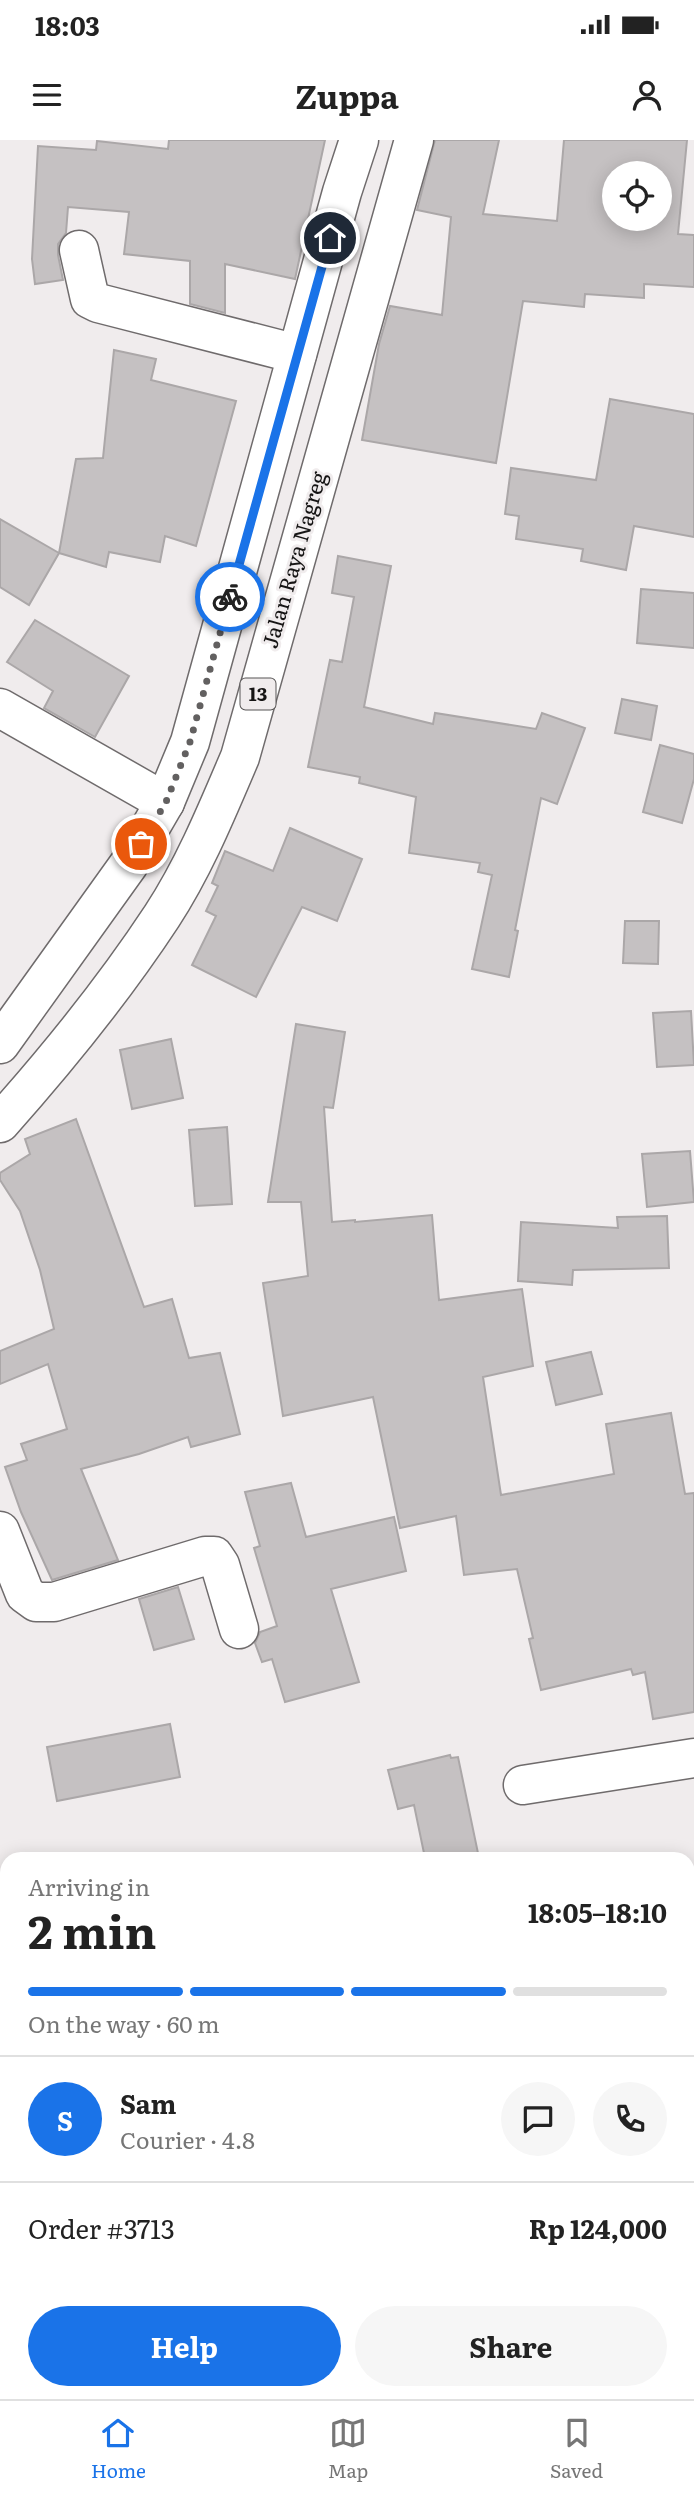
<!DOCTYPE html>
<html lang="en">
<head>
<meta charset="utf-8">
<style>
	:root { --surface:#fff; --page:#f6f6f6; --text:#222; --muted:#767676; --line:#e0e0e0; --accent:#1a73e8 }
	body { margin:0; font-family:Literata,serif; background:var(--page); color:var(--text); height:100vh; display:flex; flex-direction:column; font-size:26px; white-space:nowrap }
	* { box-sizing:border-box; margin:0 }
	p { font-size:23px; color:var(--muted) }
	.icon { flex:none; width:38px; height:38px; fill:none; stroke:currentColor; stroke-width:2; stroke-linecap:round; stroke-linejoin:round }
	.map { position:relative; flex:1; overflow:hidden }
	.sheet { position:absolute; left:0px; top:1712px; width:695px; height:548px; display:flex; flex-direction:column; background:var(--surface); border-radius:21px 21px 0 0; box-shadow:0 4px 18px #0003 }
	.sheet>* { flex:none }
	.controls { position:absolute; left:602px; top:21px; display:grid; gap:14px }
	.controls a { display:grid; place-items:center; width:70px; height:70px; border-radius:50%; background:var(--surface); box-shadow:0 4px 18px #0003; font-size:35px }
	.pin { position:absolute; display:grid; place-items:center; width:60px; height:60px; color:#fff; margin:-30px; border:4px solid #fff; border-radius:50%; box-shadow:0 2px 7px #0007 }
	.courier { position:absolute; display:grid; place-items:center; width:70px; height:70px; margin:-35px; border:5px solid #1a73e8; border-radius:50%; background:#fff; color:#222; box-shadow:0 2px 9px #0007 }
	.summary em { font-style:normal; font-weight:700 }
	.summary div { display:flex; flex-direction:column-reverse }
	.summary { display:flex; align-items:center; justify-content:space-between; height:119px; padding:0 28px }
	h1 { font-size:46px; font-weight:700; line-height:52px }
	.bar { display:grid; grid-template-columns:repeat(4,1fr); gap:10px 7px; align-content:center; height:84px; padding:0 28px }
	.bar i { height:9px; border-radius:5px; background:var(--line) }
	.bar .selected { background:var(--accent) }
	.bar p { grid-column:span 4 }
	.line { display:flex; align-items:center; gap:18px; padding:0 28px; border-top:2px solid var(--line) }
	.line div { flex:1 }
	.round { display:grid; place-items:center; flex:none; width:74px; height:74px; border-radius:37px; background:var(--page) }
	.cta { display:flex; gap:14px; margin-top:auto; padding:14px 28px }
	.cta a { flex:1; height:80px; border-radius:42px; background:var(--accent); color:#fff; font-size:28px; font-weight:700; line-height:80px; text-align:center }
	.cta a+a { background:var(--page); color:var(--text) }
	.status { display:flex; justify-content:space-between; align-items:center; height:49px; padding:0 35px; background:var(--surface); direction:ltr }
	.status svg { height:19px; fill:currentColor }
	header { display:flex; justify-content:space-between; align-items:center; height:91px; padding:0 28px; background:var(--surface); font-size:32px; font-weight:700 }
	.tab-bar { display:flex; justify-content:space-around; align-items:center; height:98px; border-top:2px solid var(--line); background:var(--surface); font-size:19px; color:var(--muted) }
	.tab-bar a { display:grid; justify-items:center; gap:4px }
	.tab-bar .selected { color:var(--accent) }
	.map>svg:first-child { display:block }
	.building { fill:#c5c1c2; stroke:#aba7a8; stroke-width:2; fill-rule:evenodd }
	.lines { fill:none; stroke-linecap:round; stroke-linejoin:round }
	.minor-casing { stroke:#6f6b6c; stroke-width:41 }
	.highway-casing { stroke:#6f6b6c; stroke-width:41 }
	.minor { stroke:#fff; stroke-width:38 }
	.highway { stroke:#fff; stroke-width:38 }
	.done { stroke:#626060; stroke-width:7; stroke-dasharray:0 12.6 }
	.route { stroke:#1a73e8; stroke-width:9 }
	.labels { text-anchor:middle; stroke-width:6; stroke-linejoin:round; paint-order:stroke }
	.shield { fill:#f0eced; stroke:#575555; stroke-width:2 }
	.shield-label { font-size:19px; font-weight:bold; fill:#151414 }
	.street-label { font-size:21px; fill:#151414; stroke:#f0eced }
</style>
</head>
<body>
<div class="status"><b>18:03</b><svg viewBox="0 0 49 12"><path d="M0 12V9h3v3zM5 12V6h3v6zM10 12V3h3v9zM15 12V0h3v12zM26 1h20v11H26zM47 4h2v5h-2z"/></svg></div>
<header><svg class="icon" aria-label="menu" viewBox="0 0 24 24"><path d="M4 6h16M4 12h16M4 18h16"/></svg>Zuppa<svg class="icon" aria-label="person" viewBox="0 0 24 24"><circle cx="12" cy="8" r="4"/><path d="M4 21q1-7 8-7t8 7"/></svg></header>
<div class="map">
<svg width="694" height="2259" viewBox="0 0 694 2259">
	<rect width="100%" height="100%" fill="#f0eced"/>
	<g class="building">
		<polygon points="169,0 325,0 295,139 225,124 225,173 190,164 190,121 124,114 129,72 68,67 66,93 58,104 58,115 63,140 35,144 32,119 38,6 96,10 97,1 168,9"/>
		<path d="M435,0H499L483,74L557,81L564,0H687L678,94L694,95V147L644,144V158L585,154L584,167L523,161L496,323L362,300L379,204L390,166L442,175L451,77L417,70ZM614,33H660V79H614Z"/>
		<polygon points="114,210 156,219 151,240 236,261 196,406 165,396 160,422 109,412 106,427 59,413 76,319 103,318"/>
		<polygon points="610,259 694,274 694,397 634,386 626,430 581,421 583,409 516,399 519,376 505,374 511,328 596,340"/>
		<polygon points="0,379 59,413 29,465 0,447"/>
		<polygon points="338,416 391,426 364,567 433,584 435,573 536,589 542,573 585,588 557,664 541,658 515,790 518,791 509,837 472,829 492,735 478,732 480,723 409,713 416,657 359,643 360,637 308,627 330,520 342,522 354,457 332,453"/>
		<polygon points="641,449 694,453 694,508 637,503"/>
		<polygon points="35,480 129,536 95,597 44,568 53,551 7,522"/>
		<polygon points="622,559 657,566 651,600 615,593"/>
		<polygon points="660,605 694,614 694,639 682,683 643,672"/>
		<polygon points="290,688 362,719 337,781 302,767 256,857 192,825 216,776 206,771 218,746 212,743 225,711 273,731"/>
		<polygon points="625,781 659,781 658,824 623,823"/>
		<polygon points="691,871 694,925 657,927 653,873"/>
		<polygon points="296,884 345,892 333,968 324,967 332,1082 355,1080 355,1082 432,1075 439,1160 522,1149 533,1226 483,1237 501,1355 614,1334 606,1284 671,1273 685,1354 694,1353 694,1572 653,1579 645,1532 633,1535 631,1529 541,1550 529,1499 533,1498 517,1429 464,1435 456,1376 400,1388 373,1257 283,1276 263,1143 308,1136 301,1062 268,1062"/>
		<polygon points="171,899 183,958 132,969 120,910"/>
		<polygon points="76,979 144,1167 172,1159 189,1218 220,1213 240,1294 191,1307 188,1297 139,1314 81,1329 118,1420 52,1440 21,1372 5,1327 27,1320 21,1304 67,1289 48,1224 0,1244 0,1211 54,1189 40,1130 20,1071 0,1040 0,1033 30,1014 25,999"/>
		<polygon points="227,987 232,1064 195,1066 189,990"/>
		<polygon points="690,1011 694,1062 647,1067 642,1014"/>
		<polygon points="667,1076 669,1128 573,1130 572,1145 518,1141 521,1082 618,1088 617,1077"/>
		<polygon points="591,1212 602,1254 556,1265 546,1222"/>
		<polygon points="291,1343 306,1397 394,1377 406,1431 331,1449 359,1542 285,1562 272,1519 262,1522 255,1503 260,1492 277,1486 254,1408 260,1406 245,1352"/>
		<polygon points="178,1447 194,1499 154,1510 139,1459"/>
		<polygon points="170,1584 180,1637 57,1661 47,1607"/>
		<polygon points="450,1615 451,1618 458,1617 479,1718 425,1718 414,1665 398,1669 388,1630"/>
	</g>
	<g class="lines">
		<defs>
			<g id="minor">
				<polyline points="79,110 90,159 98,163 297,214"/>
				<polyline points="0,568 165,662"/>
				<polyline points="0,1391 25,1454 36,1462 54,1462 205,1416 214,1416 220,1425 239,1489"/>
				<polyline points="523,1645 694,1618"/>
			</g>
			<g id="highway">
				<polyline points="0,904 129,724 165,662 190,602 342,52 359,0"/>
				<path d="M0,983C58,918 114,849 162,776C194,727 217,671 240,617L414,0"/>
			</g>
		</defs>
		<use href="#minor" class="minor-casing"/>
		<use href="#highway" class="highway-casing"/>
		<use href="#minor" class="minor"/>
		<use href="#highway" class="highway"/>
	</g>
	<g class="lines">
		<polyline class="done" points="141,704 166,662 190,602 230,457"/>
		<polyline class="route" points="230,457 330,98"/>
	</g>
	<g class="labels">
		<rect class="shield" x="240.5" y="538.5" width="35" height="31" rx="5"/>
		<g class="shield-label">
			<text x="258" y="561">13</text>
		</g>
		<g class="street-label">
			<text transform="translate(295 420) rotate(-74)" y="7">Jalan Raya Nagreg</text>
		</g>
	</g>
</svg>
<div class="controls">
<a><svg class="icon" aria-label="locate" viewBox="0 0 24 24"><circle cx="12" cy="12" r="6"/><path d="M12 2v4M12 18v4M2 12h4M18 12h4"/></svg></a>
</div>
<div class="pin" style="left:141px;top:704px;background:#ea580c"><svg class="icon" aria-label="bag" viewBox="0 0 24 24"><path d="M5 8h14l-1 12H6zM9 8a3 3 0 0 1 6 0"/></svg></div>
<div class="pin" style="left:330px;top:98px;background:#1f2937"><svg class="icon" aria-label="home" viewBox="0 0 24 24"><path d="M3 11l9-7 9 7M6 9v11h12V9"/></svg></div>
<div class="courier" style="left:230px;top:457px"><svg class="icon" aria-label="bike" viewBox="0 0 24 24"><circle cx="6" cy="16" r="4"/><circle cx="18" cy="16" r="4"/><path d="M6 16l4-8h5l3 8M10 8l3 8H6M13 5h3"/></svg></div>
<section class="sheet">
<div class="summary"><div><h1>2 min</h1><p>Arriving in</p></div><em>18:05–18:10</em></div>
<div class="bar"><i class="selected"></i><i class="selected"></i><i class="selected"></i><i></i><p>On the way · 60 m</p></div>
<div class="line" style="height:126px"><b class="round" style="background:var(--accent);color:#fff">S</b><div><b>Sam</b><p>Courier · 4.8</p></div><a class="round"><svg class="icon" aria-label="chat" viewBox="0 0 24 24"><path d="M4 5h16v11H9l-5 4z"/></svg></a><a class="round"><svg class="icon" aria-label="phone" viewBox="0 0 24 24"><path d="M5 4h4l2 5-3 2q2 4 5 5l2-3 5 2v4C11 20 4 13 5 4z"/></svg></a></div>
<div class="line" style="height:91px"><div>Order #3713</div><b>Rp 124,000</b></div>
<div class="cta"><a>Help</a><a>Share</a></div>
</section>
</div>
<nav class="tab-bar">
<a class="selected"><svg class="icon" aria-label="home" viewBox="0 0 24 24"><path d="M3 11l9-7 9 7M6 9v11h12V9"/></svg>Home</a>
<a><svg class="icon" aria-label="map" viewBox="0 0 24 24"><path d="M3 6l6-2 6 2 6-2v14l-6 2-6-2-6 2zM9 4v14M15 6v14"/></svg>Map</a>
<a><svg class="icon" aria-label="saved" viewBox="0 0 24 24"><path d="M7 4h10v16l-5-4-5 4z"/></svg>Saved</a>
</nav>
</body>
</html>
